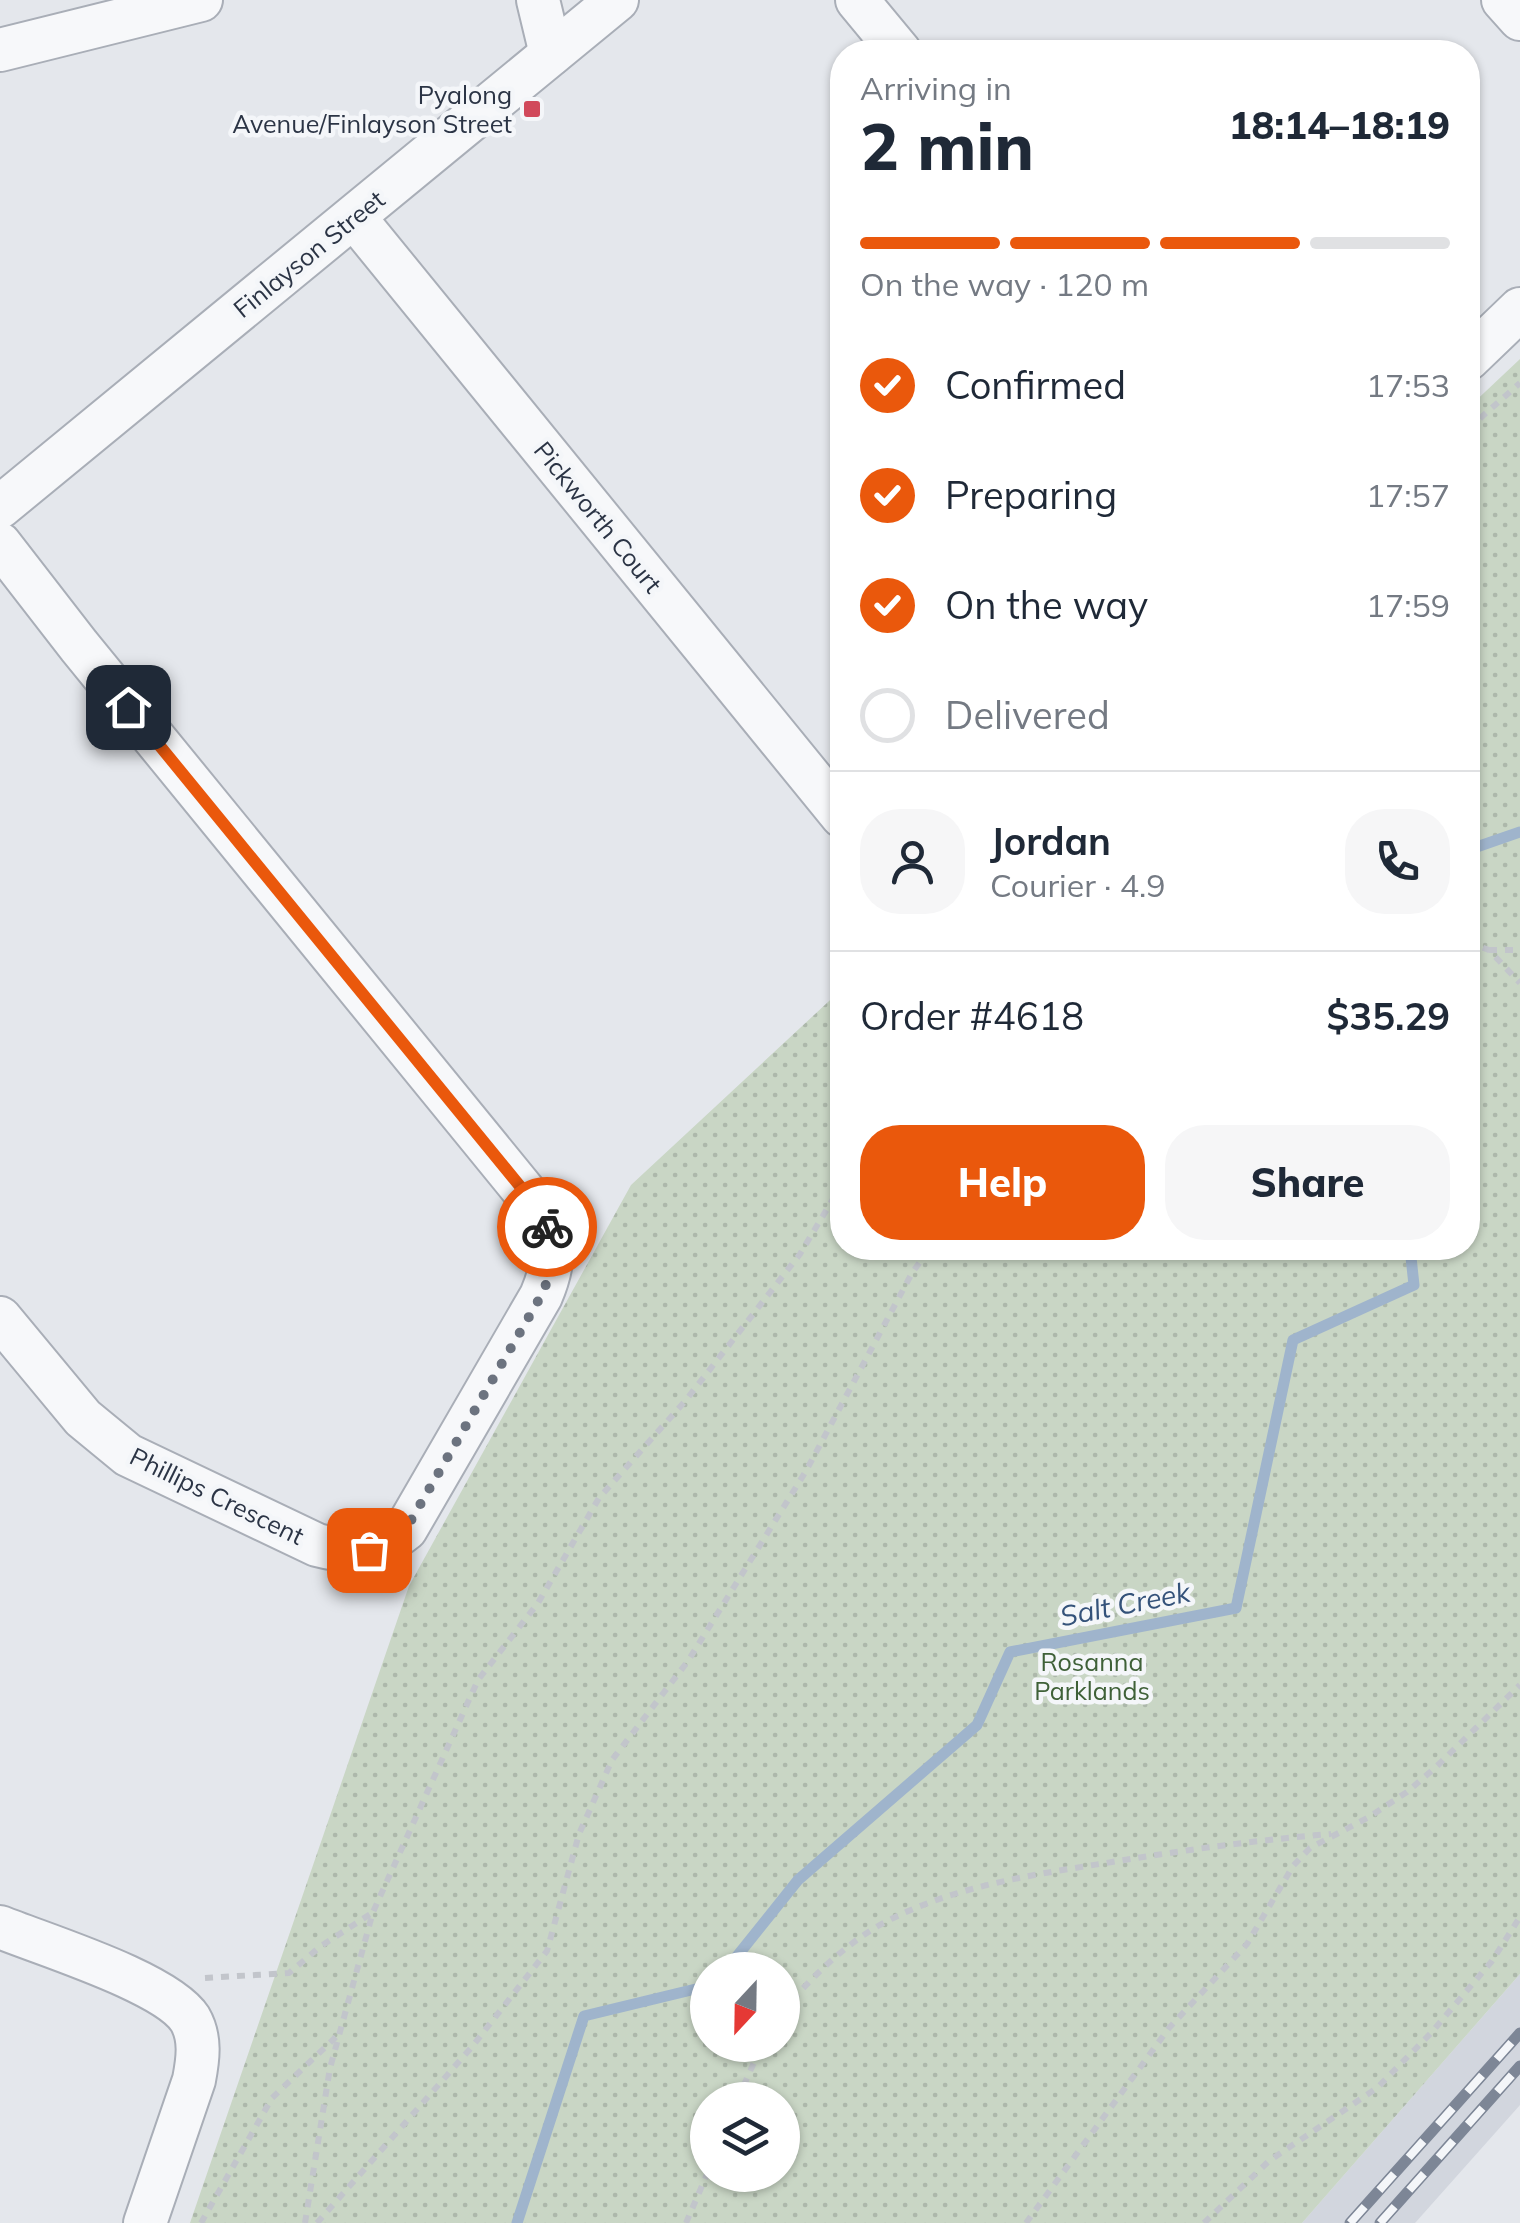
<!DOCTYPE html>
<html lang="en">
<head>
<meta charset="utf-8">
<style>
	:root { --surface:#fff; --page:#f6f6f7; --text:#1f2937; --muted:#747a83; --line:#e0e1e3; --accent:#ea580c }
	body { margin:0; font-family:Mulish,sans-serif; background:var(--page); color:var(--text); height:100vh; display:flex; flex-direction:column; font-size:38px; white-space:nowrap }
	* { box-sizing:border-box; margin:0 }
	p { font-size:32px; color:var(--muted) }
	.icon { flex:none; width:55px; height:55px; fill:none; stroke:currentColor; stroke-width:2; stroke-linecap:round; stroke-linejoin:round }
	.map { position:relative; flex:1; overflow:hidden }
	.drawer { position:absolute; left:830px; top:40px; width:650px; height:1220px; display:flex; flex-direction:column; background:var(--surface); border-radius:40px; box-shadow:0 2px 8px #0004 }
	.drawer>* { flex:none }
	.needle { width:65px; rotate:202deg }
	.buttons { position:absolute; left:690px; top:1952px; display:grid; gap:20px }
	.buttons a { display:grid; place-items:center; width:110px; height:110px; border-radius:50%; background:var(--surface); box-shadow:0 2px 8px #0004; font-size:50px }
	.pin { position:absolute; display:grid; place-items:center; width:85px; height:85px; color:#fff; margin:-42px; border-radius:20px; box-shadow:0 5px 15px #0006 }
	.courier { position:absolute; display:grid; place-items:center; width:100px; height:100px; margin:-50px; border:8px solid #ea580c; border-radius:50%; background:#fff; color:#222; box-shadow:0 2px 12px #0007 }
	.headline em { font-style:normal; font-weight:800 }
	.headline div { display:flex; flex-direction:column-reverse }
	.headline { display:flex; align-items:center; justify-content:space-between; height:170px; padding:0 30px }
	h1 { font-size:65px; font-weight:800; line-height:75px }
	.bar { display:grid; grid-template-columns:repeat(4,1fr); gap:15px 10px; align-content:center; height:120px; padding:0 30px }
	.bar i { height:12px; border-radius:8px; background:var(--line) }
	.bar .current { background:var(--accent) }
	.bar p { grid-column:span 4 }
	.line { display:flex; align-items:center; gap:25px; padding:0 30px; border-top:2px solid var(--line) }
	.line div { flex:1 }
	.round { display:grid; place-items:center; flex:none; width:105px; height:105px; border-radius:40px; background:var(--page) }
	ol { padding:0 30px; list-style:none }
	li { display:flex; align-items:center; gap:30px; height:110px }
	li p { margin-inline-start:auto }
	li .icon { padding:10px; border-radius:50%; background:var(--accent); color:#fff; stroke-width:4 }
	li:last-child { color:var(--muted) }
	li i { width:55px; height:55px; border:5px solid var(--line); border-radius:50% }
	.button { display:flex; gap:20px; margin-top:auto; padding:20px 30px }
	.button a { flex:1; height:115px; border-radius:40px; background:var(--accent); color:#fff; font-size:40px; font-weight:800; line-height:115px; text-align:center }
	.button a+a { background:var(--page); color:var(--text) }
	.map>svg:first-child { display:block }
	.built { fill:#d2d6de }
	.park { fill:url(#park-dots); fill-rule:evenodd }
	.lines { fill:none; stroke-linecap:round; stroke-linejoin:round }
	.stream { stroke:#9fb4cc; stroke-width:11 }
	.minor-casing { stroke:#a9aeb7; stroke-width:46 }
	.path { stroke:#c2c5cb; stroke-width:6; stroke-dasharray:8 8; stroke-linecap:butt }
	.minor { stroke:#f7f8fa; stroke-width:42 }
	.rail-casing { stroke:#7d8696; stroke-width:11 }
	.rail { stroke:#f4f6f9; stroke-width:8; stroke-dasharray:22; stroke-linecap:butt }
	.done { stroke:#6c737f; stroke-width:10; stroke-dasharray:0 18 }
	.route { stroke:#ea580c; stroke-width:12 }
	.poi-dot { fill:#d1495b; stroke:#f4f6f9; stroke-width:4 }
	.labels { text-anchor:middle; stroke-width:9; stroke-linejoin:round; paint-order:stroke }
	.poi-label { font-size:25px; fill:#2b3445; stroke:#f4f6f9; text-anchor:end }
	.street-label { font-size:25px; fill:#2b3445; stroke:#f4f6f9 }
	.park-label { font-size:25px; fill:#3f6138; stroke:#f4f6f9 }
	.water-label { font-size:28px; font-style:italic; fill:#34527a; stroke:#f4f6f9 }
</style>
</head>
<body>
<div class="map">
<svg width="1520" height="2223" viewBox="0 0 1520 2223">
	<defs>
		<pattern id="park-dots" width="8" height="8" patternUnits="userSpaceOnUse" patternTransform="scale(2.5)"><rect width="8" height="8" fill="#c9d6c5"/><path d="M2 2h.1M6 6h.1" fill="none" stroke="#adb8ab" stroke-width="1.8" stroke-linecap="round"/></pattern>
	</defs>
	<rect width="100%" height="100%" fill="#e4e7ec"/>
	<polygon class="built" points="1520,1974 1520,2105 1415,2223 1302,2223"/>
	<path class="park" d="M1520,359V1974L1302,2223H190L409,1586L631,1185L842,989V1248H1468V408ZM708,1970H782V2045H708ZM708,2100H782V2175H708Z"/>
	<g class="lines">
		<g class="stream">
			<polyline points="1468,850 1520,832"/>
			<polyline points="726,1970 798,1880 977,1725 1010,1652 1236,1608 1293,1340 1414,1285 1410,1248"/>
			<polyline points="517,2223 584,2016 708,1986"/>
		</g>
		<defs>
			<g id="minor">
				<polyline points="538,0 551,54"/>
				<polyline points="857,0 900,52"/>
				<polyline points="1503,0 1520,19"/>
				<polyline points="0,50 201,0"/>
				<polyline points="354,217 842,816"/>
				<polyline points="1468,359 1520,309"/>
				<polyline points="0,507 617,0"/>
				<path d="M0,544L79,646L528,1196C554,1234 559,1254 541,1296L406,1529C378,1552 351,1554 317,1545L128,1455L83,1418L0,1318"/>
				<path d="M0,1927C44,1945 166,1982 190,2019C201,2038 198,2059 194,2080L145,2223"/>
			</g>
		</defs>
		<use href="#minor" class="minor-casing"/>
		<g class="path">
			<polyline points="1468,429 1520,383"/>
			<polyline points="1468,942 1489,950 1520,983"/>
			<polyline points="1489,950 1520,950"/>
			<polyline points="205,1978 289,1973 321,1946 372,1913"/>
			<path d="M782,2012C809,1980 842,1947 878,1926C950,1886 1032,1875 1112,1862C1185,1850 1257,1840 1331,1834"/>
			<polyline points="737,2100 762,2045"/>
			<polyline points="201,2223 272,2098 340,2033"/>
			<polyline points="305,2223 330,2068 373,1912 478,1680 538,1603 599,1498 686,1400 800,1254 842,1184"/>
			<polyline points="317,2223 471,2048 547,1951 579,1834 612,1760 688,1661 806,1471 912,1273 930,1248"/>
			<polyline points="686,2223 708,2172"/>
			<polyline points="1026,2223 1169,2028 1247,1944 1293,1866 1310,1848 1369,1817 1407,1792 1436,1767 1520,1685"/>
			<polyline points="1204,2223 1269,2161 1377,2088 1431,2033 1492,1961 1520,1917"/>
		</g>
		<use href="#minor" class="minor"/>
		<defs>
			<g id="rail">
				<polyline points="1350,2223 1520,2033"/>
				<polyline points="1380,2223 1520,2066"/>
			</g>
		</defs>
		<use href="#rail" class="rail-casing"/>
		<use href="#rail" class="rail"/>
	</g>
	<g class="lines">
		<path class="done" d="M369,1550L392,1541L406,1529L541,1296C552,1272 557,1253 547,1227"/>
		<polyline class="route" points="128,707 528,1196 547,1227"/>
	</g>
	<rect class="poi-dot" x="522" y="99" width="20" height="20" rx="5"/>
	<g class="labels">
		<g class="poi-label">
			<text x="512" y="104">Pyalong<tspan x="512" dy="29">Avenue/Finlayson Street</tspan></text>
		</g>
		<g class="street-label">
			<text transform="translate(309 254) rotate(-39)" y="9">Finlayson Street</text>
			<text transform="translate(598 517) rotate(51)" y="9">Pickworth Court</text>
			<text transform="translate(217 1496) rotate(26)" y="9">Phillips Crescent</text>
		</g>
		<g class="park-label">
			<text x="1092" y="1671">Rosanna<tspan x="1092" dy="29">Parklands</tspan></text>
		</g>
		<g class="water-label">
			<text transform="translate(1125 1604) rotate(-11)" y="10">Salt Creek</text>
		</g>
	</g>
</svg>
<div class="buttons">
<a><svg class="needle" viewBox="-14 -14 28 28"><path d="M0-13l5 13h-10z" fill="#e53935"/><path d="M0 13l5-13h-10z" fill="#747a83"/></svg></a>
<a><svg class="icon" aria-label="layers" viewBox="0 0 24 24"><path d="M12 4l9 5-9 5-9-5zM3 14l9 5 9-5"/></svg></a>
</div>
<div class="pin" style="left:369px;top:1550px;background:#ea580c"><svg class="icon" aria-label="bag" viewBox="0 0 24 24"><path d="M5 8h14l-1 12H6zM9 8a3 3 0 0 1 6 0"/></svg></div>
<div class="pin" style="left:128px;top:707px;background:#1f2937"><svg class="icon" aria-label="home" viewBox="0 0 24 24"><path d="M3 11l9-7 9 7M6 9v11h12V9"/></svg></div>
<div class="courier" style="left:547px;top:1227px"><svg class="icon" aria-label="bike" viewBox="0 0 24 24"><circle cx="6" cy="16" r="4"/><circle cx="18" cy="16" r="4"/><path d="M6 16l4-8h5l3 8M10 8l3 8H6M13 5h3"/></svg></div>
<section class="drawer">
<div class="headline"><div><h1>2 min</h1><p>Arriving in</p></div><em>18:14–18:19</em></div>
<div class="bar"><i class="current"></i><i class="current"></i><i class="current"></i><i></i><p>On the way · 120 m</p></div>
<ol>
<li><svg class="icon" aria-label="check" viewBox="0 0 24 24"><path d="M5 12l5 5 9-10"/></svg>Confirmed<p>17:53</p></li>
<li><svg class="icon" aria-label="check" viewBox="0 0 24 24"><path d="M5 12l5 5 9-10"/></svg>Preparing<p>17:57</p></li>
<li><svg class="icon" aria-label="check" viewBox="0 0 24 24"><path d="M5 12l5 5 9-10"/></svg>On the way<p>17:59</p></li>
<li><i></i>Delivered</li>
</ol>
<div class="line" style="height:180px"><a class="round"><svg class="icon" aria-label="person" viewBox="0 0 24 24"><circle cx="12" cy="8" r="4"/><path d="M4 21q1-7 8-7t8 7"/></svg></a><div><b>Jordan</b><p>Courier · 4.9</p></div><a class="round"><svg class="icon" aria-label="phone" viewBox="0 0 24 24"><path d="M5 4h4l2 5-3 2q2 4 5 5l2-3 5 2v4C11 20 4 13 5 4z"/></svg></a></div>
<div class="line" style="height:130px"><div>Order #4618</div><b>$35.29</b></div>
<div class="button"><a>Help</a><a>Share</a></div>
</section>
</div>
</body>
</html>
